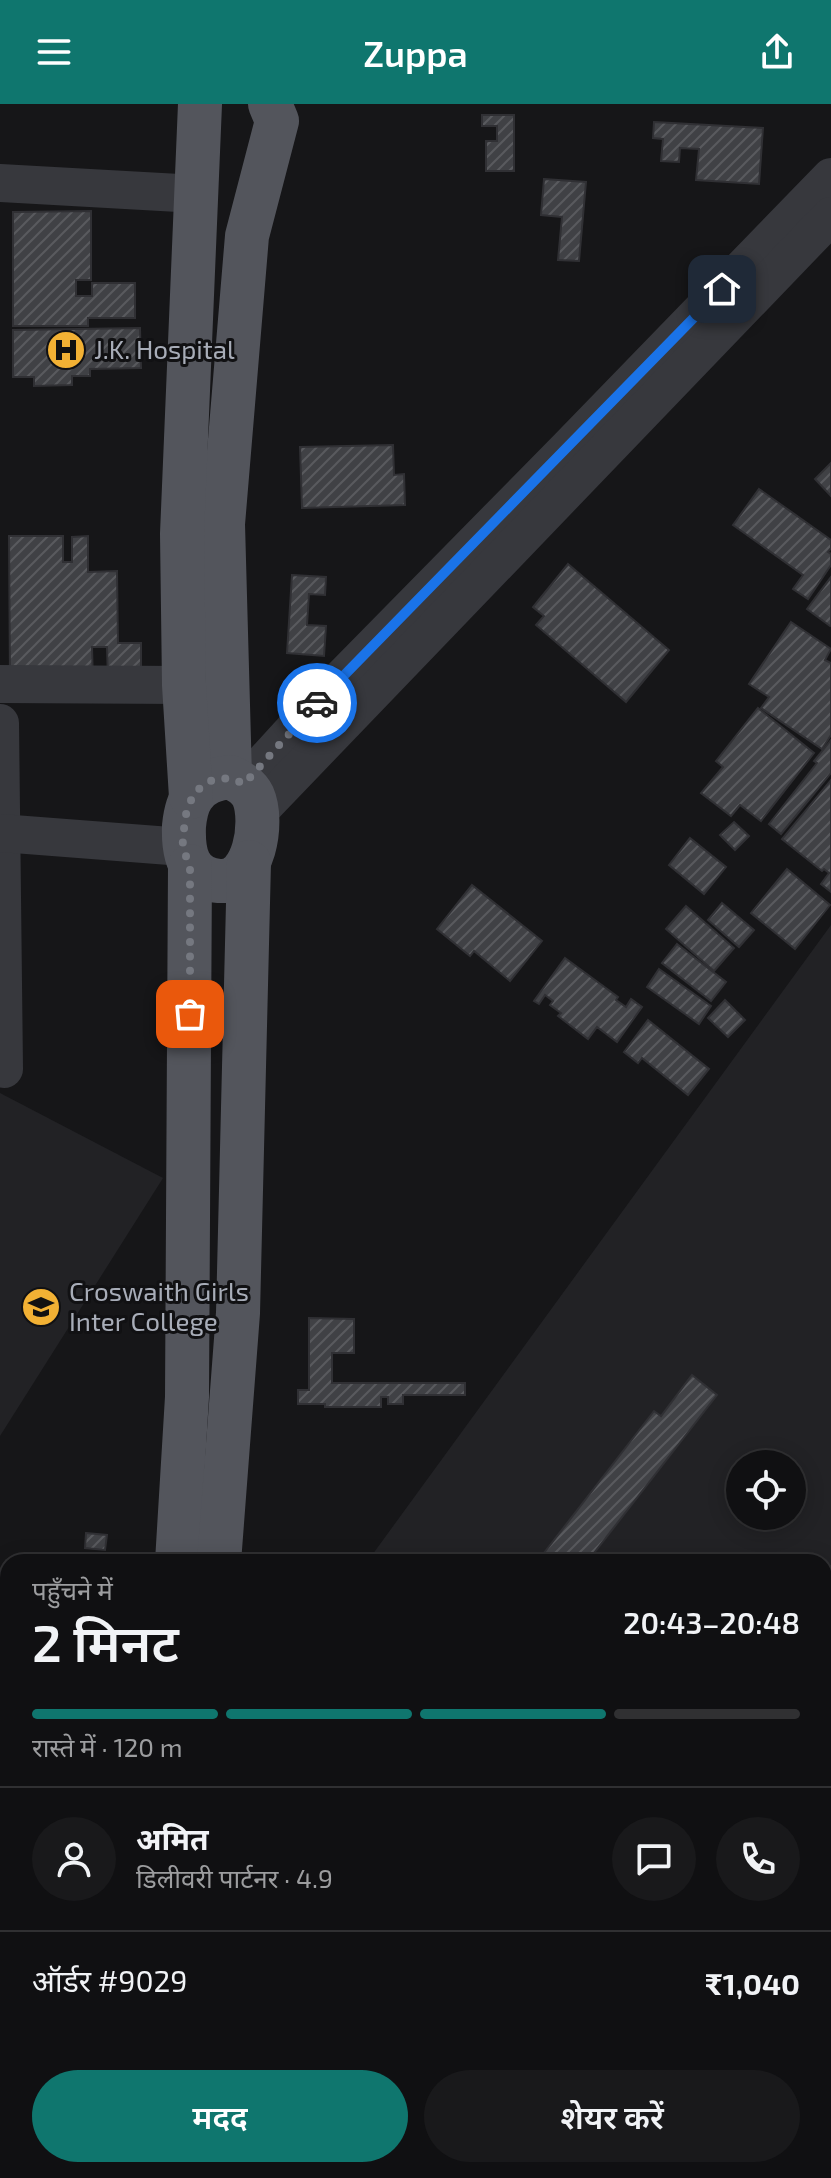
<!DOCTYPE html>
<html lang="hi">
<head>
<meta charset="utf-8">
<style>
	:root { --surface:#101012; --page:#19191b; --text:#f1f3f6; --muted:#9c9d9f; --line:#303032; --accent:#0f766e }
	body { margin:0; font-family:"Exo 2","Noto Sans Devanagari",sans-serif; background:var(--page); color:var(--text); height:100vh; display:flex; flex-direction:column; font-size:30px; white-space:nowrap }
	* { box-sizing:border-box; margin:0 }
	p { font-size:26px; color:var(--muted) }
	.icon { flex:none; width:44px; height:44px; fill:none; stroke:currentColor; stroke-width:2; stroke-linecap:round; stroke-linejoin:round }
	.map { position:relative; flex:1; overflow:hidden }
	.details { position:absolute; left:0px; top:1450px; width:832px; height:624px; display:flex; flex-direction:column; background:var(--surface); border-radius:24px 24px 0 0; box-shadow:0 4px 20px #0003,0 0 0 2px var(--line) }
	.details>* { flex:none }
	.controls { position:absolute; left:726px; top:1346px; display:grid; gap:16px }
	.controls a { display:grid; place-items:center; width:80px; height:80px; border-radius:50%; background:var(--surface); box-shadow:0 4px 20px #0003,0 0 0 2px var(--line); font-size:40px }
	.pin { position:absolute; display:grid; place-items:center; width:68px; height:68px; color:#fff; margin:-34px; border-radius:16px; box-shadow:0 4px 12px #0006 }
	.courier { position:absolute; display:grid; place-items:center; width:80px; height:80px; margin:-40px; border:6px solid #1a73e8; border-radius:50%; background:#fff; color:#222; box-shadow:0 2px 10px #0007 }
	.overview em { font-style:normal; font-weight:600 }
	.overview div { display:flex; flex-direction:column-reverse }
	.overview { display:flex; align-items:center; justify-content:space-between; height:136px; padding:0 32px }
	h1 { font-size:52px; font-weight:600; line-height:60px }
	.bar { display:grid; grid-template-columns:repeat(4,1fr); gap:12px 8px; align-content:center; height:96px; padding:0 32px }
	.bar i { height:10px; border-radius:6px; background:var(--line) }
	.bar .current { background:var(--accent) }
	.bar p { grid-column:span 4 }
	.line { display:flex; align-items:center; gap:20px; padding:0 32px; border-top:2px solid var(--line) }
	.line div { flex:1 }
	.round { display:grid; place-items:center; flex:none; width:84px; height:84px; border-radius:42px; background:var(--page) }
	.button { display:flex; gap:16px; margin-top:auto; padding:16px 32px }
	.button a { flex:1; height:92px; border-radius:48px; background:var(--accent); color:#fff; font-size:32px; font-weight:600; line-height:92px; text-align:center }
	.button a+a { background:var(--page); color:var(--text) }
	header { display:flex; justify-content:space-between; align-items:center; height:104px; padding:0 32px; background:var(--accent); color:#fff; font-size:36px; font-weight:600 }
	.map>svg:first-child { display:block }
	.built { fill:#222225; fill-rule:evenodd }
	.forest { fill:url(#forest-crowns) }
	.building { fill:url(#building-hatch); stroke:#303034; stroke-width:2 }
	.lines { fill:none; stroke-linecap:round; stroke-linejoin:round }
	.minor { stroke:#37383d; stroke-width:38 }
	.major { stroke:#53555c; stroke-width:44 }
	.rail-casing { stroke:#4a4c52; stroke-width:9 }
	.rail { stroke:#111113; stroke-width:6; stroke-dasharray:18; stroke-linecap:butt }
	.done { stroke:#757880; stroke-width:8; stroke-dasharray:0 14.4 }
	.route { stroke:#1a73e8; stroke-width:10 }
	.labels { text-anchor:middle; stroke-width:6; stroke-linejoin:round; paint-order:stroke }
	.poi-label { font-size:26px; fill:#a8adb8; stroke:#111113; text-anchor:start }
</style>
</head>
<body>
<header><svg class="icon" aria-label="menu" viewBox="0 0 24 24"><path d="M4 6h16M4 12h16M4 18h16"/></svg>Zuppa<svg class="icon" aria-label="share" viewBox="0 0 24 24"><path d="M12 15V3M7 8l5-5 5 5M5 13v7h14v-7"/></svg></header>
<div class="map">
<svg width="831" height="2074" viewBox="0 0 831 2074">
	<defs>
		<pattern id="forest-crowns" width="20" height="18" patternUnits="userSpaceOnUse" patternTransform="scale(2)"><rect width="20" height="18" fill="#1e261f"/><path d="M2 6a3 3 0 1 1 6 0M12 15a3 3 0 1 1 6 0" fill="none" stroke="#3c433d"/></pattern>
		<pattern id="building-hatch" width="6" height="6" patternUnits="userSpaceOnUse" patternTransform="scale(2)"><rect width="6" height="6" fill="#404145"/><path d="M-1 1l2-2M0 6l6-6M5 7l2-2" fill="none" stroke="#595a5e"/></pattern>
	</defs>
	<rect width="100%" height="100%" fill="#161618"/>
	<g class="built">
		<path d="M831,821V1915L824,1924V1458H367ZM740,1360H792V1412H740Z"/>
		<polygon points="0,989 163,1074 0,1332"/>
		<polygon points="579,2066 710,2066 705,2074 575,2074"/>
	</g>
	<polygon class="forest" points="831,1910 831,2074 720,2074 725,2066 824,2066 824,1918"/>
	<g class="building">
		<polygon points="482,11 514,11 514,67 486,67 486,37 497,37 497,22 482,22"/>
		<polygon points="654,18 763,24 759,80 696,76 699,45 680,44 679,58 661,57 663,35 653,34"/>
		<polygon points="544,75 586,78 579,157 558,156 562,113 541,111"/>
		<polygon points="91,107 91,176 76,176 76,192 92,192 92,179 135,179 135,214 88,214 88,222 13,222 13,108"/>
		<polygon points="140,224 141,264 90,265 90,272 72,272 72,281 34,282 34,273 13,273 13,226"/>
		<polygon points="393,341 394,371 404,370 405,401 302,404 300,343"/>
		<polygon points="831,359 831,392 815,375"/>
		<polygon points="759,385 831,436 831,444 828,448 831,450 831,461 808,495 793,485 803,471 733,421"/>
		<polygon points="9,432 63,432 63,458 72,458 72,433 88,432 88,468 117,467 118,539 141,539 141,575 108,576 107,543 92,543 93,577 10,575"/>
		<polygon points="568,460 669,546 626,598 536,521 544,512 533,503"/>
		<polygon points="292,471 326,473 325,491 309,490 307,521 326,522 324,552 287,549"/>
		<polygon points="831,473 831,521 830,522 807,505"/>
		<polygon points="791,518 831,545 825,556 831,559 831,631 822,645 761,604 769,593 749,580"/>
		<polygon points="758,604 814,649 761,717 740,701 731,712 701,689 723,663 716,657"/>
		<polygon points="831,636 831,669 781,730 769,720 817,659 814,657"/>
		<polygon points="831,676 831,788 821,780 829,769 824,765 822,767 782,735"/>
		<polygon points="734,718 749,732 735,746 720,731"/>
		<polygon points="690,734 726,763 704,790 669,761"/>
		<polygon points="787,765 830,801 795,845 751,809"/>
		<polygon points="472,781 542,837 510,877 474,847 470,852 437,825"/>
		<polygon points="722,799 754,826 739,843 708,816"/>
		<polygon points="686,802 734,844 714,867 666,825"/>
		<polygon points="677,840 726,878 711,897 662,859"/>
		<polygon points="565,854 618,893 616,896 626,903 631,895 642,903 617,938 597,923 588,935 558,912 561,909 550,901 553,897 545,891 539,900 534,897"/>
		<polygon points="659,865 711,902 699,920 647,883"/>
		<polygon points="725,896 745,916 728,933 708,914"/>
		<polygon points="648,916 709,965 688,991 642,954 638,959 624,948"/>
		<polygon points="309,1214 354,1215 354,1249 332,1249 332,1279 465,1279 465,1291 403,1291 403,1300 388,1300 388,1293 381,1293 381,1303 325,1303 325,1300 298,1300 298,1286 309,1286"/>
		<polygon points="692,1271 717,1291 587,1458 537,1458 654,1307 661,1312"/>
		<polygon points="86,1429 107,1431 105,1446 85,1444"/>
		<polygon points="0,1742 8,1743 8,1805 0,1804"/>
		<polygon points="0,1823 8,1823 8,1870 1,1869 0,1875"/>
		<polygon points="0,1908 8,1909 5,1959 0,1959"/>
		<polygon points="1,2037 8,2038 8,2066 25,2066 24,2072 0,2069"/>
		<rect x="213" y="2066" width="29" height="8"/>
		<polygon points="342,2066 358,2066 358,2072 342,2073"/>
		<rect x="370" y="2066" width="24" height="6"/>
	</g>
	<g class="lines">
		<g class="minor">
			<polyline points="0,79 197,90"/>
			<polyline points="0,580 184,581"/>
			<polyline points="0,619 4,965"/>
			<polyline points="244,680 329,587 569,343 831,73"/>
			<polyline points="258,708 831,112"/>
			<polyline points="0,729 183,743"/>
			<polyline points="0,1714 8,1714"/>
			<polyline points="46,2074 47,2066"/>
			<polyline points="492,2074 500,2066"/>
		</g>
		<g class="major">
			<polyline points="230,673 223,420 247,132 277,17 270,0"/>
			<path d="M230,673C240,678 248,682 253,692C264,717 255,780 219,777C187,774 183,748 184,722C185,712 187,700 193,692C202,679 215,675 230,673Z"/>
			<polyline points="191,693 184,581 182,430 200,0"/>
			<polyline points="177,1458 187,1293 190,762"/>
			<polyline points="219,1458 238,1209 249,758"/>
			<polyline points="126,2074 127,2066"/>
			<polyline points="165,2074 166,2066"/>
		</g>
		<defs>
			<g id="rail">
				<polyline points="824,1487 831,1466"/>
				<polyline points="824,1651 831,1640"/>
				<polyline points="824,1755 831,1746"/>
				<polyline points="824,1797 831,1789"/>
				<polyline points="608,2074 611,2066"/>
				<polyline points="638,2074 641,2066"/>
				<polyline points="665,2074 669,2066"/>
			</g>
		</defs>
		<use href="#rail" class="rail-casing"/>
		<use href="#rail" class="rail"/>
	</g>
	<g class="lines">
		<path class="done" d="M190,910V762C188,757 185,750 183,745C182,739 184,732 184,726C185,691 208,662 244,680L317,599"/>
		<polyline class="route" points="317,599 722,185"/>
	</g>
	<defs>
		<symbol id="hospital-disc" viewBox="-11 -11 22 22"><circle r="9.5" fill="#f2b134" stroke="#111113"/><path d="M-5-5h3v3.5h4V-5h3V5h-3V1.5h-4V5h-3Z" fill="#111"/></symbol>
		<symbol id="university-disc" viewBox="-11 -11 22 22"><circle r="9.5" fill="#f2b134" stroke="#111113"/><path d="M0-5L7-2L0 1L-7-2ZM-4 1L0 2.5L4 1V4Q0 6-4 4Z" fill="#111"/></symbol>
	</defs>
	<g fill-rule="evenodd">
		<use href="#hospital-disc" x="44" y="224" width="44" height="44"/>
		<use href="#university-disc" x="19" y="1181" width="44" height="44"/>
	</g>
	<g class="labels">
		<g class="poi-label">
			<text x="94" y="255">J.K. Hospital</text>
			<text x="69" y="1197">Croswaith Girls<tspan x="69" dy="30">Inter College</tspan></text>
		</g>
	</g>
</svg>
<div class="controls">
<a><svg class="icon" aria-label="locate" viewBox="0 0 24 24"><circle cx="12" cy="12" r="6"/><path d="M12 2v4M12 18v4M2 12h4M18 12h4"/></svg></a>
</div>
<div class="pin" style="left:190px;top:910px;background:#ea580c"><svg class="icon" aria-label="bag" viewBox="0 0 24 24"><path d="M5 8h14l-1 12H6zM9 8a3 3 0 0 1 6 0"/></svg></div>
<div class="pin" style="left:722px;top:185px;background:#1f2937"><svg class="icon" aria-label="home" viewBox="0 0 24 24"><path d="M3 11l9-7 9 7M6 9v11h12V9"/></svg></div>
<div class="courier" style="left:317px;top:599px"><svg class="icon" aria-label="car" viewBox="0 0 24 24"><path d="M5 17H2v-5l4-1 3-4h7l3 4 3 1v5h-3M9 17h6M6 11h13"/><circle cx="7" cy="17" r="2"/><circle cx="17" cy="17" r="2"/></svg></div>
<section class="details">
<div class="overview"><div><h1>2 मिनट</h1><p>पहुँचने में</p></div><em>20:43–20:48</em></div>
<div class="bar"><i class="current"></i><i class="current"></i><i class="current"></i><i></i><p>रास्ते में · 120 m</p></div>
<div class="line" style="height:144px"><a class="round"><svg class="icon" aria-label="person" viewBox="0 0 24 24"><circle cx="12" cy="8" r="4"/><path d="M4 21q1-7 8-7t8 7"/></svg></a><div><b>अमित</b><p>डिलीवरी पार्टनर · 4.9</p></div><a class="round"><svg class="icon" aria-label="chat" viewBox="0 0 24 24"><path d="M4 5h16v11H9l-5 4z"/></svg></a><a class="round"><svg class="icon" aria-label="phone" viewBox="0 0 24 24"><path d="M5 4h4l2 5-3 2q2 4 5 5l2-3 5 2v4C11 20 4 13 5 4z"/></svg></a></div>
<div class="line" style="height:104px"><div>ऑर्डर #9029</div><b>₹1,040</b></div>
<div class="button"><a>मदद</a><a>शेयर करें</a></div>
</section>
</div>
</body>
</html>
